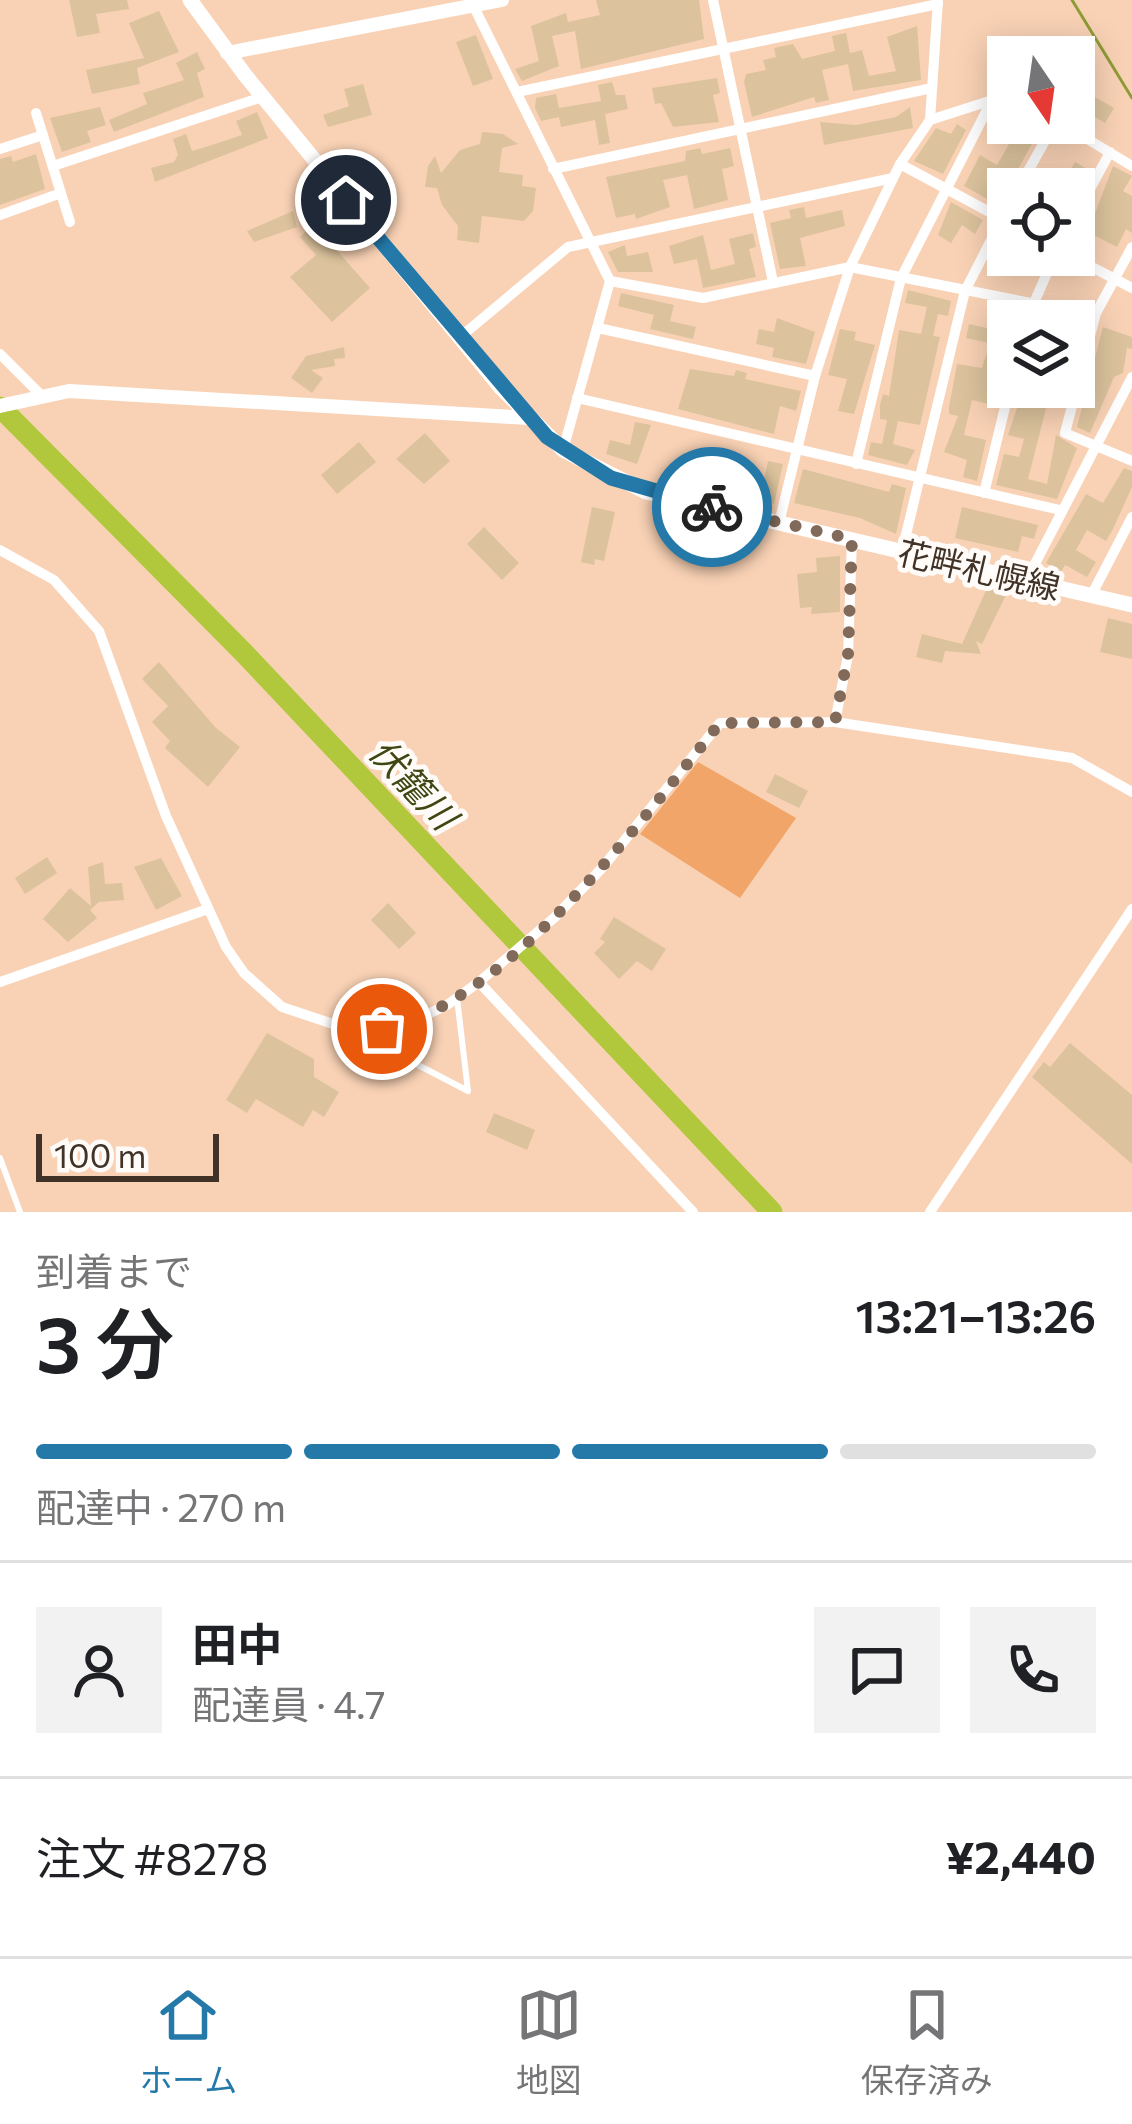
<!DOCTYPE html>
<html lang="ja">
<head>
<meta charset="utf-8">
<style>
	:root { --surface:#fff; --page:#f2f2f2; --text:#202124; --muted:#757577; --line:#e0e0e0; --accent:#2479a9 }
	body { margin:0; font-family:Commissioner,"Noto Sans JP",sans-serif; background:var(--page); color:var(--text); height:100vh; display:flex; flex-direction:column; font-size:45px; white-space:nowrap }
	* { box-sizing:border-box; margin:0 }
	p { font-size:39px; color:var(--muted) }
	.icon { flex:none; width:66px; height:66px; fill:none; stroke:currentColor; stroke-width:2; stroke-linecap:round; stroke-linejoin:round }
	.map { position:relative; height:1212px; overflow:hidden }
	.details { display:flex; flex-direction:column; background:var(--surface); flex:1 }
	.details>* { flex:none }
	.needle { width:78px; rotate:167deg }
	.tools { position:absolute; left:987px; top:36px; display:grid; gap:24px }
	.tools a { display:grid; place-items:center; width:108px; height:108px; border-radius:0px; background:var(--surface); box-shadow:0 6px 30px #0003; font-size:60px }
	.scale { position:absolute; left:36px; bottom:30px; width:183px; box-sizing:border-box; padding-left:12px; border:6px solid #413227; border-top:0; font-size:33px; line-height:42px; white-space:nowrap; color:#413227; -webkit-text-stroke:9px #fffbf8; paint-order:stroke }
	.pin { position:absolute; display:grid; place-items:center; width:102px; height:102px; color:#fff; margin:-51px; border:6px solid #fff; border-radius:50%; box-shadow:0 3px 12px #0007 }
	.courier { position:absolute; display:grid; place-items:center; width:120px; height:120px; margin:-60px; border:9px solid #2479a9; border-radius:50%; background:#fff; color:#222; box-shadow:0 3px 15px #0007 }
	.overview em { font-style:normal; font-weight:600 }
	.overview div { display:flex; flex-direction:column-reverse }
	.overview { display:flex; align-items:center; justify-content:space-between; height:204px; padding:0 36px }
	h1 { font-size:78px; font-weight:600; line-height:90px }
	.bar { display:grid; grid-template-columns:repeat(4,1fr); gap:18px 12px; align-content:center; height:144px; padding:0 36px }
	.bar i { height:15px; border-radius:9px; background:var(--line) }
	.bar .selected { background:var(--accent) }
	.bar p { grid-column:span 4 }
	.line { display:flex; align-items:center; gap:30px; padding:0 36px; border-top:3px solid var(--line) }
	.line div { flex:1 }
	.round { display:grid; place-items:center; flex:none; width:126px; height:126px; border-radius:0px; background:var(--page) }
	.tabs { display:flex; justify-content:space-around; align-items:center; height:168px; border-top:3px solid var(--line); background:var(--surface); font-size:33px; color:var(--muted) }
	.tabs a { display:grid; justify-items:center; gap:6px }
	.tabs .selected { color:var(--accent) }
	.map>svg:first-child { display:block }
	.green { fill:#f1a568 }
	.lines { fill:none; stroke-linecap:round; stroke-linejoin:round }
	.stream { stroke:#8f9b36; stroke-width:3 }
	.river { stroke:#b1c83c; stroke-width:21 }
	.building { fill:#dcc39d }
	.service { stroke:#fff; stroke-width:6 }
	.minor { stroke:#fff; stroke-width:10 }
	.tertiary { stroke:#fff; stroke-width:14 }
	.secondary { stroke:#fff; stroke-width:15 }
	.done { stroke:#816a59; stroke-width:12; stroke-dasharray:0 21.6 }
	.route { stroke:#2479a9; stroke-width:15 }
	.labels { text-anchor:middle; stroke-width:10; stroke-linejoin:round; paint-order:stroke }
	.street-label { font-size:33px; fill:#413227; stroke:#fffbf8 }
	.water-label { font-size:36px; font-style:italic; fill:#3e4711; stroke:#fffbf8 }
</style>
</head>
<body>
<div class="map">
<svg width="1132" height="1212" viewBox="0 0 1132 1212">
	<rect width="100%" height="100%" fill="#f9d2b5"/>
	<polygon class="green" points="698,762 796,818 740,898 640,834"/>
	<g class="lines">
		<polyline class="stream" points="1072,0 1132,98"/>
		<polyline class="river" points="0,407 244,653 772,1212"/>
	</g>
	<g class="building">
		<polygon points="69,0 127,0 129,9 96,14 100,33 77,37"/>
		<polygon points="596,0 699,0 704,39 581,69 575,31 552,36 559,66 522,81 515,69 539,61 531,26 566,13 568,22 600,15"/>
		<polygon points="159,11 179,52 137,68 140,84 92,94 86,70 144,58 129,23"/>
		<polygon points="917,26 921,80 853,91 848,64 822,70 829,100 816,103 814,97 752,117 744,82 746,74 766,70 763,60 776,57 774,48 793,44 802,59 835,51 832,36 846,33 850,53 862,50 869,76 896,71 887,37"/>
		<polygon points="476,35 493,79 473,86 456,42"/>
		<polygon points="197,52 205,69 197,73 204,97 114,132 109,120 147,104 143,93 184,80 176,63"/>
		<polygon points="717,78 720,93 713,95 719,122 673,127 661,103 655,104 652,88"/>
		<polygon points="612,82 616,95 625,95 628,109 605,114 610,143 599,145 595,120 561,127 559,117 541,121 535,108 536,98 556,94 559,108 601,101 598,85"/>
		<polygon points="363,84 372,115 328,127 323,115 349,106 344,89"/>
		<polygon points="1074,85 1114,108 1105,123 1082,109 1074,119"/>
		<polygon points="100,107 106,125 87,131 91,142 62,152 50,118"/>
		<polygon points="910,107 913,128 824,145 820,122 856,125 896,117"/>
		<polygon points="257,112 268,138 155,182 151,168 174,162 178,155 173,139 186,134 192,151 215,144 242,135 236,121"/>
		<polygon points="993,123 1033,142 998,205 964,186 980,155 997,165 1009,144 987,132"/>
		<polygon points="957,124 966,130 943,174 914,161 936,128 951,134"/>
		<polygon points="482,132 503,134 518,144 502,148 499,172 523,175 522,186 536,188 533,211 524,221 482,216 479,243 457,240 458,226 442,205 437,188 425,187 428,166 435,156 441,173 460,150 480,144"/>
		<polygon points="700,148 702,154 730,148 734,166 722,169 728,200 694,209 687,175 663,180 670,207 636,219 635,214 616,218 606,177 685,161 686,151"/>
		<polygon points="36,154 45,189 0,205 0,159 11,156 13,162"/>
		<polygon points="1075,162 1089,170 1079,189 1036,189 1042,169 1064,181"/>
		<polygon points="1113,166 1132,176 1123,191 1132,196 1132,233 1126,229 1117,247 1088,232"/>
		<polygon points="311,180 342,222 325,237 370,288 332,322 290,277 316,255 300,237 318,220 296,194"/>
		<polygon points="951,202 983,220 975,234 962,225 951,243 938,235"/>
		<polygon points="804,207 806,218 842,210 845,226 800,238 806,266 780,269 770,223 791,218 789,210"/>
		<polygon points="293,211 297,227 254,242 247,231"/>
		<polygon points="753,233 756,247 749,249 756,277 703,288 697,259 674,264 669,246 703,235 711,270 735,264 729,239"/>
		<polygon points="625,245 627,256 648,252 653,272 618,272 608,252"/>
		<polygon points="908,290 951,301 948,316 938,314 933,336 940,337 920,425 898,421 893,444 915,450 907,465 868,455 871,442 882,444 887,420 880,419 880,405 883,394 889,396 899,330 921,334 927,307 905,303"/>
		<polygon points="621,293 674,305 670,321 696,327 693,339 650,329 654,315 618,306"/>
		<polygon points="999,308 1019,312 1016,321 1008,321 999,385 994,384 989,404 972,400 964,435 986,440 977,481 963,477 967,460 944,452 958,416 949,414 949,407 957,364 982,368 990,343 966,338 969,324 995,330"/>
		<polygon points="777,318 815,332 806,364 772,357 774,348 756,344 759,329 774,332"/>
		<polygon points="1103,327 1132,337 1132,349 1127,348 1123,373 1114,377 1090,433 1077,427"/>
		<polygon points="840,329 856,332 854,340 875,345 854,414 838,411 847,379 828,375"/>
		<polygon points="344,347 345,358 334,359 335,366 311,370 323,378 312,393 291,378 306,356"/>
		<polygon points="690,369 734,376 736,370 747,373 745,379 801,391 796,411 780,406 774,434 678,409"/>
		<polygon points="1024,387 1050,393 1028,479 1047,484 1056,435 1077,448 1057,499 996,485 1004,454 1019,457 1024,439 1008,435"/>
		<polygon points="635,422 651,425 637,464 606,454 610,440 630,445"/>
		<polygon points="425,433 450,461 424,484 396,459"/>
		<polygon points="359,442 376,462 337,494 321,475"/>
		<polygon points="768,461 783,464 774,504 741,489 744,476 764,481"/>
		<polygon points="1124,468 1132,471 1132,487 1113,529 1106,541 1087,530 1076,550 1096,562 1087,577 1065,565 1061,572 1046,563 1086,494 1103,503"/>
		<polygon points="803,469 889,492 892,484 906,488 896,534 860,518 794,503"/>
		<polygon points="592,507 615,512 604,561 595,559 594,565 581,562"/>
		<polygon points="962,507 1038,525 1034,539 1022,536 1018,552 955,538"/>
		<polygon points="484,527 519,563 502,580 467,544"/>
		<polygon points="840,556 840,612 811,614 812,607 800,608 797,574 817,572 816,558"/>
		<polygon points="988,586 1006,595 982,644 976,641 981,654 945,651 942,663 916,657 922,634 962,644"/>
		<polygon points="1108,618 1132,624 1132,659 1100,652"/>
		<polygon points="159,662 216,728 240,747 208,787 165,748 170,741 152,722 168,706 142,679"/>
		<polygon points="775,774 808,791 799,808 766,792"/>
		<polygon points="47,857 57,873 25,894 15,878"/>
		<polygon points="161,858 182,896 156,910 134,867"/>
		<polygon points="103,862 105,884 122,883 124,900 99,902 90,910 97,918 68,942 43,919 70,888 91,906 88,867"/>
		<polygon points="388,903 416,933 399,949 371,920"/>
		<polygon points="614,917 666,949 652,971 637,961 619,979 594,953 605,942 600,939"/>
		<polygon points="267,1033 314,1059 314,1077 339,1092 324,1117 313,1110 303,1127 256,1099 247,1113 226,1100"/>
		<polygon points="1070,1043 1132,1095 1132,1164 1032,1077 1044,1062 1050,1067"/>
		<polygon points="494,1113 535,1130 527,1150 486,1132"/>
	</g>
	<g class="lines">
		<g class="service">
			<polyline points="405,1025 416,1064 468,1091 457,998"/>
			<polyline points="0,1158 20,1212"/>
		</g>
		<g class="minor">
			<polyline points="713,0 773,282"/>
			<polyline points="473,5 610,281 563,450"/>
			<polyline points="517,92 938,4"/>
			<polyline points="36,113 70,222"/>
			<polyline points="930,120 1008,95"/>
			<polyline points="1061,123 1132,166"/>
			<polyline points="0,149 43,135"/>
			<polyline points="900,164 1008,222"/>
			<polyline points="53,166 262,97"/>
			<polyline points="553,169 932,88"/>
			<polyline points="1018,189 1055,123"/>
			<polyline points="0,215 61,193"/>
			<polyline points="1074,219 1110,152"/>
			<polyline points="1132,247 1096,313 1065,433 1132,461"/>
			<polyline points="1069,255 1132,288"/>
			<polyline points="610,281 703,298 850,267 1031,303"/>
			<polyline points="1026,321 1055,255"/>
			<polyline points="598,328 815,376"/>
			<polyline points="459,338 568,247 893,178"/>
			<polyline points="0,354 41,395"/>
			<polyline points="577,398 1060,510"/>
			<polyline points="856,464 901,278 992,100"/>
			<polyline points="984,493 1010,387"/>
			<polyline points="779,523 815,376 850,267 900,164 930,120 938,0"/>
			<polyline points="0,550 54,580 99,631 166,816 226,947 244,973 282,1007 348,1029 405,1025 447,1005 479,982 554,918 602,868 720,723 835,722 848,655 852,539"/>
			<polyline points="902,551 965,291 1008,207"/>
			<polyline points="1026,581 1132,377"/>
			<polyline points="1091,596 1132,517"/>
			<polyline points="835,722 1072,758 1132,792"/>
			<polyline points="0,982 208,909"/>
			<polyline points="479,982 693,1212"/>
			<polyline points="930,1212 1132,909"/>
		</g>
		<g class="tertiary">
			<polyline points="227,53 502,0"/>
			<polyline points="0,406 69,391 529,418"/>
		</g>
		<polyline class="secondary" points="190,0 245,75 501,388 563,450 646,492 1132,605"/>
	</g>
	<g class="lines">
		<path class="done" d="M382,1029C505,1006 644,817 720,723L835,722L848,655L852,539L712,507"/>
		<polyline class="route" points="346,200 547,437 611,478 712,507"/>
	</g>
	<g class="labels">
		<g class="street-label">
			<text transform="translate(979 570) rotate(13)" y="12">花畔札幌線</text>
		</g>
		<g class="water-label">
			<text transform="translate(413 784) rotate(47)" y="13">伏籠川</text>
		</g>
	</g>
</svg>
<div class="tools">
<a><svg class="needle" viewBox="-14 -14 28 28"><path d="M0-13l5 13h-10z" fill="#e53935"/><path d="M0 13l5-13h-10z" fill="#757577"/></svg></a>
<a><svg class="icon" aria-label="locate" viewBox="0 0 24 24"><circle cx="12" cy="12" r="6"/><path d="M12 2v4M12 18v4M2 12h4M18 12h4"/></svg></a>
<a><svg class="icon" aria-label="layers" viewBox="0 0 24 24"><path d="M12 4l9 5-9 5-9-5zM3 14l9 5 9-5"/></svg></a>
</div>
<div class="scale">100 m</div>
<div class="pin" style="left:382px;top:1029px;background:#ea580c"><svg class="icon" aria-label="bag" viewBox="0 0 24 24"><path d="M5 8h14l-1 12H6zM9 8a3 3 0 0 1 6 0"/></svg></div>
<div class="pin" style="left:346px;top:200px;background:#1f2937"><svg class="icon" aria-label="home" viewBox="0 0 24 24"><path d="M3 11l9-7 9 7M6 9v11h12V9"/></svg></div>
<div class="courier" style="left:712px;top:507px"><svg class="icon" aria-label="bike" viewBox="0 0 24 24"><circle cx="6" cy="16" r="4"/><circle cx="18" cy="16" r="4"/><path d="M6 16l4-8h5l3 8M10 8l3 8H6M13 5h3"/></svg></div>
</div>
<section class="details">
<div class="overview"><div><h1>3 分</h1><p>到着まで</p></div><em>13:21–13:26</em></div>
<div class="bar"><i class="selected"></i><i class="selected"></i><i class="selected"></i><i></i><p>配達中 · 270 m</p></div>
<div class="line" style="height:216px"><a class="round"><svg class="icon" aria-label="person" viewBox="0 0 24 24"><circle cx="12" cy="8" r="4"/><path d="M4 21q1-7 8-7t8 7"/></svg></a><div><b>田中</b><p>配達員 · 4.7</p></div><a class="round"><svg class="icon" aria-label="chat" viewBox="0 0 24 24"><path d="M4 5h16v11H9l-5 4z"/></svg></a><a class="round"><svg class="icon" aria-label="phone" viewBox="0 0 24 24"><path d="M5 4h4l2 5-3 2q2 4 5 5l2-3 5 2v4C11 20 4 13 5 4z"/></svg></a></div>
<div class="line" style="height:156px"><div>注文 #8278</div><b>¥2,440</b></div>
</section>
<nav class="tabs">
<a class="selected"><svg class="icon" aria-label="home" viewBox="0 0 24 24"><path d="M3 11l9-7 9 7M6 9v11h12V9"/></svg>ホーム</a>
<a><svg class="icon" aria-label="map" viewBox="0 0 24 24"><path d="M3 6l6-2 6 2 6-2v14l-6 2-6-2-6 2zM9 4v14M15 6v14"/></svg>地図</a>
<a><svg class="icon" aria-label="saved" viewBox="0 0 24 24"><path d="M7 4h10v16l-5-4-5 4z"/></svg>保存済み</a>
</nav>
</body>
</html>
